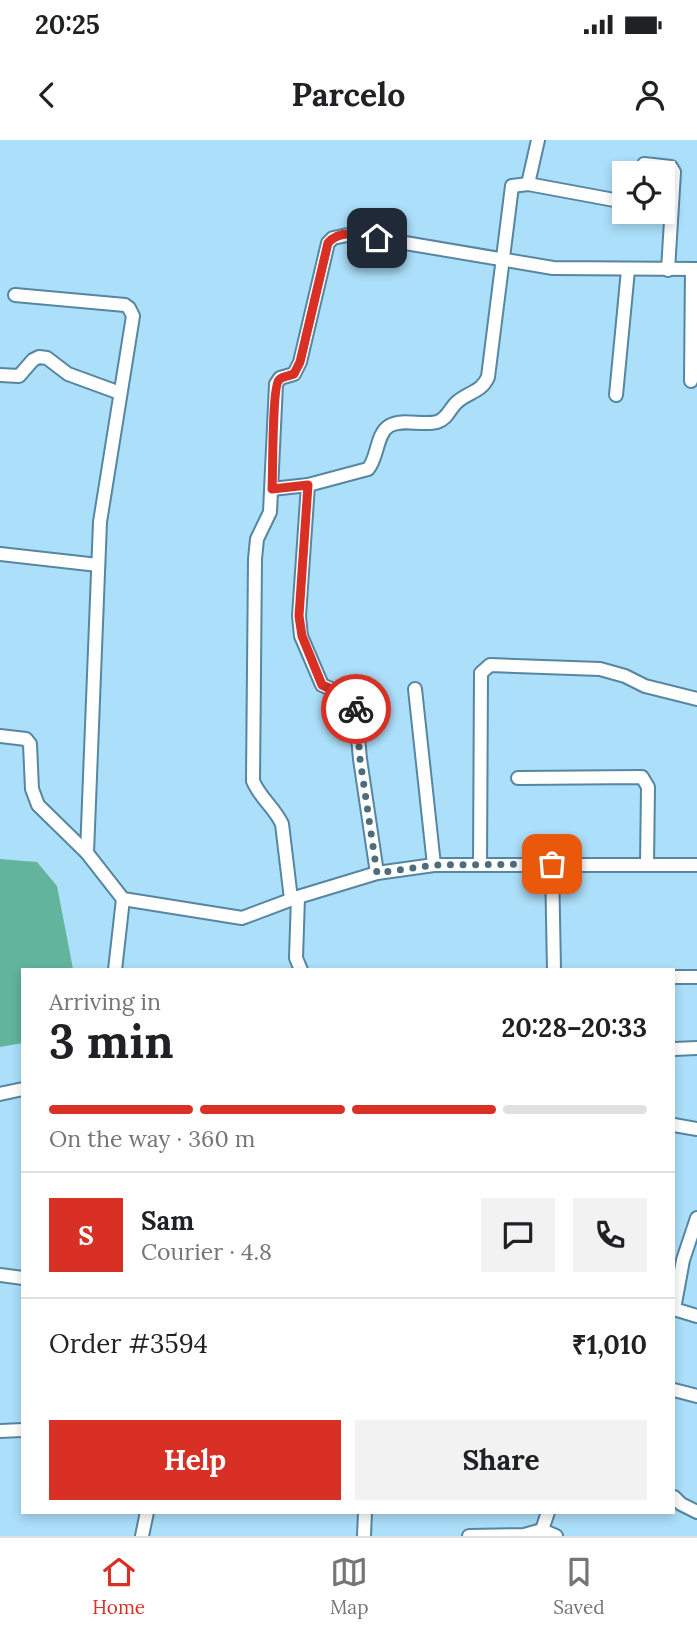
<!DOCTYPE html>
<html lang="en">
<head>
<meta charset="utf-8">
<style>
	:root { --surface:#fff; --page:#f2f2f2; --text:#202124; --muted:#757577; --line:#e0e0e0; --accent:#d93025 }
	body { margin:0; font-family:Lora,serif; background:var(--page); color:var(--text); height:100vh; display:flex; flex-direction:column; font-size:26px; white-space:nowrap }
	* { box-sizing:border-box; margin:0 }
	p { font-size:23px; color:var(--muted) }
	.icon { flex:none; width:38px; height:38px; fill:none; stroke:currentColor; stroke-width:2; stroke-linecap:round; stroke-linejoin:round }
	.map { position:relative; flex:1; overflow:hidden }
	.drawer { position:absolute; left:21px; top:828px; width:654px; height:546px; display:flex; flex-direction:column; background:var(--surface); border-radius:0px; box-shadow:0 4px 10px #0003 }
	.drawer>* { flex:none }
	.controls { position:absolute; left:612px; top:21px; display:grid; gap:14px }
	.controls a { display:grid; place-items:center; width:63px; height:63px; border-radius:0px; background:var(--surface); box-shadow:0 4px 10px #0003; font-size:35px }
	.pin { position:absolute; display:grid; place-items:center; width:60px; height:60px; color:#fff; margin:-30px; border-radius:14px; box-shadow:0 4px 10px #0006 }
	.courier { position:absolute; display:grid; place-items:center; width:70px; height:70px; margin:-35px; border:5px solid #d93025; border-radius:50%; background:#fff; color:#222; box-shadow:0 2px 9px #0007 }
	.headline em { font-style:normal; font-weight:800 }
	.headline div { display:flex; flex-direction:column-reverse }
	.headline { display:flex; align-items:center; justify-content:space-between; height:119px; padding:0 28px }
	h1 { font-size:46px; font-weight:800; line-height:52px }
	.bar { display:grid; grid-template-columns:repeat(4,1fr); gap:10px 7px; align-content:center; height:84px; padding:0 28px }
	.bar i { height:9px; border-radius:5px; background:var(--line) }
	.bar .selected { background:var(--accent) }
	.bar p { grid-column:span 4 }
	.line { display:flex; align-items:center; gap:18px; padding:0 28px; border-top:2px solid var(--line) }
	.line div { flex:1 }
	.round { display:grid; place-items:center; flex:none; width:74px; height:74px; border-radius:0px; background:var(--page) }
	.primary-button { display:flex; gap:14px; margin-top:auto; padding:14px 28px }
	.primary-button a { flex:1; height:80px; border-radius:0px; background:var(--accent); color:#fff; font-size:28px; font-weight:800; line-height:80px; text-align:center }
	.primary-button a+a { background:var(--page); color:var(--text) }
	.status { display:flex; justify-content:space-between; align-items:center; height:49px; padding:0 35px; background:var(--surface); direction:ltr }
	.status svg { height:19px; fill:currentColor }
	header { display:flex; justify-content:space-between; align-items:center; height:91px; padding:0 28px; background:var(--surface); font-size:32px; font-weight:800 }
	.tab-bar { display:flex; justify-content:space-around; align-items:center; height:98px; border-top:2px solid var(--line); background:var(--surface); font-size:19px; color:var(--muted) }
	.tab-bar a { display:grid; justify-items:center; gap:4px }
	.tab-bar .selected { color:var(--accent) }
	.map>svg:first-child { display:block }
	.water { fill:#62b49c }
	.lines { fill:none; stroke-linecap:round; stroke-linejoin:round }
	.minor-casing { stroke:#5686a0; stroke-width:16 }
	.minor { stroke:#fff; stroke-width:12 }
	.done { stroke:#4d6d7d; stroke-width:7; stroke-dasharray:0 12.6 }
	.route { stroke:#d93025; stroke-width:9 }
</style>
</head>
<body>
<div class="status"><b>20:25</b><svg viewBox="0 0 49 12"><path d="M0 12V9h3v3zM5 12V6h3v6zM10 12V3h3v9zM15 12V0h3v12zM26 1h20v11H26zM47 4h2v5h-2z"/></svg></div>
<header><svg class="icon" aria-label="back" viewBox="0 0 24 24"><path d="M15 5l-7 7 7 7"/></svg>Parcelo<svg class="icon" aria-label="person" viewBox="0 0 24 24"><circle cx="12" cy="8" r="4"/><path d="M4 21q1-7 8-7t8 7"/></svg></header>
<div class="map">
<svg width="697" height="1396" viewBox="0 0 697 1396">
	<rect width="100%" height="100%" fill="#acdffa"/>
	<polygon class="water" points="0,719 37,722 57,746 73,829 23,830 23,903 0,907"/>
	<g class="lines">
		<defs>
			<g id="minor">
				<polyline points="644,24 671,27 674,32 668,130"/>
				<polyline points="528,44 538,0"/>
				<polyline points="15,155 125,165 129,168 133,176 100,382 87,713"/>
				<polyline points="0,235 19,236 33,220 39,217 47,218 68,234 120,253"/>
				<polyline points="691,241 692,129"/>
				<polyline points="616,255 628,130"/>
				<polyline points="308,345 299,476 301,496 322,545 352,558 355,565 360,619 377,733"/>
				<path d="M272,349L308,345L368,329C378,318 376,294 389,286C402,278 422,286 437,282C447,279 449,270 456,263C467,252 481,253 488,237L512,46L528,44L625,62"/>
				<polyline points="0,414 98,425"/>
				<polyline points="415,549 434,725"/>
				<polyline points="0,596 26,599 30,604 32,649 38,665 87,713 123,759 242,778 298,757 377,733 434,725 697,725"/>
				<polyline points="518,638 642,637 648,647 647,725"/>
				<polyline points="552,724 554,830"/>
				<polyline points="480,725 481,533 490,525 600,529 625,536 645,546 697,559"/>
				<polyline points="298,757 296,818 301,830"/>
				<path d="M291,759L282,684C274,667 260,658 253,641L255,419L257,399L270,372L276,244L280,238L294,234L300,222L328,103L333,98L352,94L553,128L697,129"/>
				<polyline points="115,830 123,759"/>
				<polyline points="674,837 697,837"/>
				<polyline points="674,909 697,908"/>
				<polyline points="0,954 23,949"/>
				<polyline points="674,985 697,989"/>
				<polyline points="0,1135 23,1138"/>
				<polyline points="674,1169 683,1120 697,1078"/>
				<polyline points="674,1169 697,1176"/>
				<polyline points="674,1250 697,1256"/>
				<polyline points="0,1291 23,1290"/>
				<polyline points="674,1357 681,1364 697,1372"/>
				<polyline points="542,1390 548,1372"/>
				<polyline points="142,1396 147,1372"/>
				<polyline points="364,1396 365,1372"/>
				<polyline points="469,1396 524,1395 542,1390 556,1396"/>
			</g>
		</defs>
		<use href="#minor" class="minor-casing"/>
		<use href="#minor" class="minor"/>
	</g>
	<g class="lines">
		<polyline class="done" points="356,569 360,619 377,733 434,725 552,724"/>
		<path class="route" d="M356,569L352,558L322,545L302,496L299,476L308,345L272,349C273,334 272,247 279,240C282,236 289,236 294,234L300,222L328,103C341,88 361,95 377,98"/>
	</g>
</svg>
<div class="controls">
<a><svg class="icon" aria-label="locate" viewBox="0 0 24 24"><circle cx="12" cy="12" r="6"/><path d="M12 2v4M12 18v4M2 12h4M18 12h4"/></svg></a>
</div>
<div class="pin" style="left:552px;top:724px;background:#ea580c"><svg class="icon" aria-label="bag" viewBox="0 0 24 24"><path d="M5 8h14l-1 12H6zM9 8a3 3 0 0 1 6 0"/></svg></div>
<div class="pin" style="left:377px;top:98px;background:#1f2937"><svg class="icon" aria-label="home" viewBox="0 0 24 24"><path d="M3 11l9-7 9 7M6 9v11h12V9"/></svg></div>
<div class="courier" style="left:356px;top:569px"><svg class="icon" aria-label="bike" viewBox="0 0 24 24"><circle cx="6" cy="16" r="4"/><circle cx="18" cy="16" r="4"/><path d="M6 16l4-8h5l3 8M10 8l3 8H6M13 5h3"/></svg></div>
<section class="drawer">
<div class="headline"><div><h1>3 min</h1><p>Arriving in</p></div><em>20:28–20:33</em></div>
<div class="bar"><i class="selected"></i><i class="selected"></i><i class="selected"></i><i></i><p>On the way · 360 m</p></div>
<div class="line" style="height:126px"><b class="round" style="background:var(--accent);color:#fff">S</b><div><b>Sam</b><p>Courier · 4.8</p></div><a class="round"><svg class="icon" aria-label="chat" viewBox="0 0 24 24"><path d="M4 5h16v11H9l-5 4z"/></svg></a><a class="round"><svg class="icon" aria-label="phone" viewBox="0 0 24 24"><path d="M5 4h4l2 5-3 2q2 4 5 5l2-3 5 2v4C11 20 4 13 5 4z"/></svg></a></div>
<div class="line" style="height:91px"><div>Order #3594</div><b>₹1,010</b></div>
<div class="primary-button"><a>Help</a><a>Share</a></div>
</section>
</div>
<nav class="tab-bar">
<a class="selected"><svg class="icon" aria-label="home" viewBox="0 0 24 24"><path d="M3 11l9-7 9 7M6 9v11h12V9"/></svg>Home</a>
<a><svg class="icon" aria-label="map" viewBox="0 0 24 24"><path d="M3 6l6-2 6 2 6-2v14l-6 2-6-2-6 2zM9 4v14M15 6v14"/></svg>Map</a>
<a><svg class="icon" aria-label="saved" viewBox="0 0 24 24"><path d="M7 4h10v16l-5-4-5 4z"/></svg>Saved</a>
</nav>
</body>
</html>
